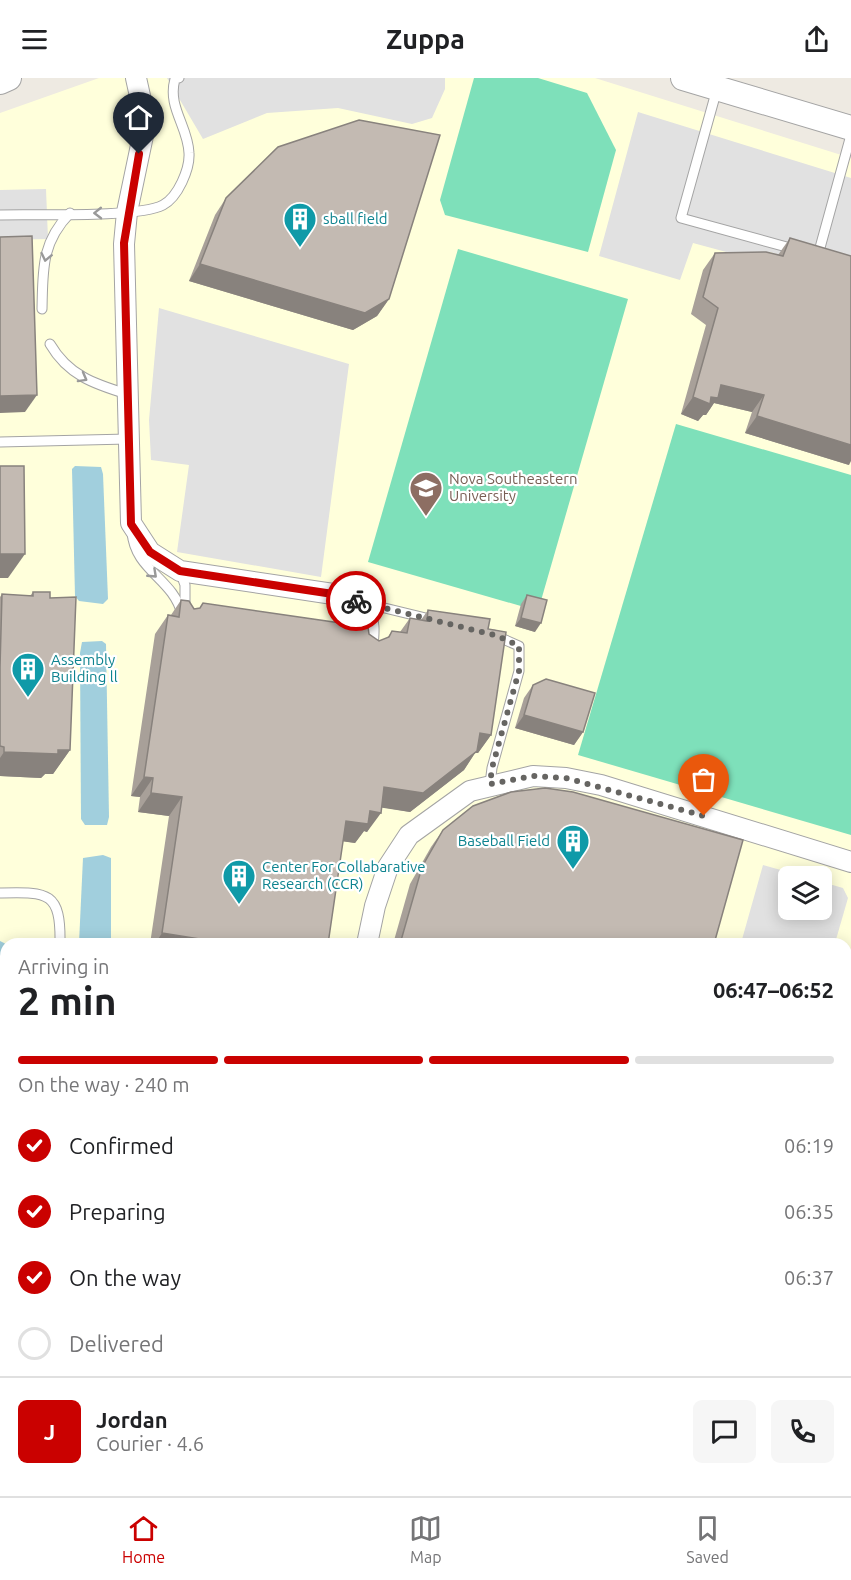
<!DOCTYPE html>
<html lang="en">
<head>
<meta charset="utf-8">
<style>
	:root { --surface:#fff; --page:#f6f6f6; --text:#202124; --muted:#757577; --line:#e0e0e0; --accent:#ca0100 }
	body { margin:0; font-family:Ubuntu,sans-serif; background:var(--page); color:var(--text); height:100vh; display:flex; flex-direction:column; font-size:22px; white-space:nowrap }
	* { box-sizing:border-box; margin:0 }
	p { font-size:20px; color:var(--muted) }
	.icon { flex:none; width:33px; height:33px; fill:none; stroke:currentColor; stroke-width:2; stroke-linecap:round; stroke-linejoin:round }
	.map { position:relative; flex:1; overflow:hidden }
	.side { position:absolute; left:0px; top:860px; width:852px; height:560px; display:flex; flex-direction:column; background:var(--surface); border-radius:18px 18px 0 0; box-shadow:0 3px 15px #0003 }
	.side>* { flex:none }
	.controls { position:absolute; left:778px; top:788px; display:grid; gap:12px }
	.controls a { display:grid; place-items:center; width:54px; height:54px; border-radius:9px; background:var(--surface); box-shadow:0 3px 15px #0003; font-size:30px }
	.pin { position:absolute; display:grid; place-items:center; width:51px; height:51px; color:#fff; margin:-62px -26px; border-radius:50% 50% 50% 0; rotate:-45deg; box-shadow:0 0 6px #0007 }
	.pin .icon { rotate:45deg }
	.courier { position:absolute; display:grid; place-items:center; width:60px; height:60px; margin:-30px; border:4px solid #ca0100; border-radius:50%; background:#fff; color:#222; box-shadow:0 2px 8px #0007 }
	.head em { font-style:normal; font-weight:700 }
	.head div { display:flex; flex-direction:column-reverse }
	.head { display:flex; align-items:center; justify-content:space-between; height:102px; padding:0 18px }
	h1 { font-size:39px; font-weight:700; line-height:45px }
	.bar { display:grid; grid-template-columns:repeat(4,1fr); gap:9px 6px; align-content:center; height:72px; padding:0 18px }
	.bar i { height:8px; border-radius:4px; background:var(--line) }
	.bar .current { background:var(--accent) }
	.bar p { grid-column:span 4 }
	.line { display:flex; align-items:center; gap:15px; padding:0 18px; border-top:2px solid var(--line) }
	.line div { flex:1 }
	.round { display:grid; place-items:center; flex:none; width:63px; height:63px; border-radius:9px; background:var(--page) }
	ol { padding:0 18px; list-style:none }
	li { display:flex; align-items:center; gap:18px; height:66px }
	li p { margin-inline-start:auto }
	li .icon { padding:6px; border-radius:50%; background:var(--accent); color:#fff; stroke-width:4 }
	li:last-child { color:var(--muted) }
	li i { width:33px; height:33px; border:3px solid var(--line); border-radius:50% }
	header { display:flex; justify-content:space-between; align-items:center; height:78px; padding:0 18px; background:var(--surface); font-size:27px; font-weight:700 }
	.menu { display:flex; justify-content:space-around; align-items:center; height:84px; border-top:2px solid var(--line); background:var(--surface); font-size:16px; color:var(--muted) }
	.menu a { display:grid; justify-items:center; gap:3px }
	.menu .current { color:var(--accent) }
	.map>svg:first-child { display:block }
	.education { fill:#ffffdb; fill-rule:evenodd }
	.construction { fill:#c3c3ae }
	.pitch { fill:#7ee0ba }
	.parking { fill:#e1e1e1 }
	.water { fill:#a1cfdd }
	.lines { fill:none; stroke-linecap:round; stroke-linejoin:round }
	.canal { stroke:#a1cfdd; stroke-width:18 }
	.service-casing { stroke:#a4a4a4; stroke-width:11 }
	.minor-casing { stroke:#a4a4a4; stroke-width:22 }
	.tertiary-casing { stroke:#a4a4a4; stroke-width:26 }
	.service { stroke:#fff; stroke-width:9 }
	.minor { stroke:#fff; stroke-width:20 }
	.tertiary { stroke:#fff; stroke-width:24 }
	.wall { fill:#a8a099 }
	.shaded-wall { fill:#88827d }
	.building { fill:#c3bab2; stroke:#88827d; stroke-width:1.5 }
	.oneway { stroke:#999 }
	.done { stroke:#666562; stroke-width:6; stroke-dasharray:0 10.8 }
	.route { stroke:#ca0100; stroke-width:8 }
	.labels { text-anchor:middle; stroke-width:4.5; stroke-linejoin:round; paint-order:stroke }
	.culture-label { font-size:15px; fill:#0d838f; stroke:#fff; text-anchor:start }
	.education-label { font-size:15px; fill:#785e54; stroke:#fff; text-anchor:start }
</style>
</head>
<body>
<header><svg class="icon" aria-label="menu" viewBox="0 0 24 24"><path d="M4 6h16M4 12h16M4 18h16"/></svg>Zuppa<svg class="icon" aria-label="share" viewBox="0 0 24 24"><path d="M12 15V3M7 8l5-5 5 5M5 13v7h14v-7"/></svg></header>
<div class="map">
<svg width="851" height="1418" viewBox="0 0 851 1418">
	<rect width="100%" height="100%" fill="#eeeae2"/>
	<path class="education" d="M99,0H595L851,80V1418H280V1413H846V866H6V1097H0V35ZM789,798H822V831H789Z"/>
	<polygon class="construction" points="0,1091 6,1092 6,1413 281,1413 281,1418 0,1418"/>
	<g class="pitch">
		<polygon points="474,0 538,0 587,15 616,72 588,174 445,137 440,122"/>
		<polygon points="458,171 628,221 538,533 368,484"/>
		<polygon points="676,346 851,397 851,757 578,677"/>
	</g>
	<g class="parking">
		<polygon points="167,0 445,0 445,11 432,40 412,46 338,30 267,35 203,61"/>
		<polygon points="638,34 851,100 851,199 770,174 767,185 693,165 680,202 599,178"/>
		<polygon points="46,111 48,161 0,162 0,112"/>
		<polygon points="159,230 349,286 321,499 177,474 189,387 151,382 149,342"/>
		<polygon points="763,787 802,798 789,798 789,831 822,831 822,804 843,810 848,820 835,865 741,865"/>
	</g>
	<g class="water">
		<polygon points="75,388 101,389 103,396 108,521 103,526 79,523 75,518 72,391"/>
		<polygon points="102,563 106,566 109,739 107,747 85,747 81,741 80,575 82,564"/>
		<polygon points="103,777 111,780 111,865 79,865 83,780"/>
		<polygon points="0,863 6,866 6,1010 0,1011"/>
		<polygon points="851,971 851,1292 846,1289 846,984"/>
	</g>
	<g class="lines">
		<polyline class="canal" points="243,1413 243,1418"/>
		<defs>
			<g id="service">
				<polyline points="717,11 681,140 794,171"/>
				<path d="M0,137C34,136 139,140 163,127C178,119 190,91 189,75C188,48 167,29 175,1L179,0"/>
				<polyline points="818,177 851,57"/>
				<path d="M42,231C43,192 41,165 70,135"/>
				<path d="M50,266C68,297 94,306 127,316"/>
				<polyline points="0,364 128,361"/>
				<path d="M132,454C135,493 173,500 182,536"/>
				<polyline points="180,493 185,507 185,535"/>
				<polyline points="360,524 434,542"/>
				<polyline points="490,706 492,690 519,593 519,568 494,557"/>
				<path d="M0,815C48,814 61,813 60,866"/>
				<polyline points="0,1379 6,1379"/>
			</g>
			<g id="minor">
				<path d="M136,0L144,36V53L127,134L124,166L131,445L150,474L180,493L333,516C366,526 372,536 367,570"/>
				<polyline points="367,866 375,828 388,789 409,757 470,713 533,698 566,700 601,707 851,784"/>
				<polyline points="846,900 851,883"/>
				<polyline points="0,1063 6,1064"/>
				<polyline points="289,1413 289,1418"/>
				<polyline points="417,1413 417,1418"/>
			</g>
			<g id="tertiary">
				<polyline points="683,0 851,50"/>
				<polyline points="0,4 9,0"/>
			</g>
		</defs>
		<use href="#service" class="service-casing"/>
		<use href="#minor" class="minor-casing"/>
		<use href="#tertiary" class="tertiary-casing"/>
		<use href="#service" class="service"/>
		<use href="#minor" class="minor"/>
		<use href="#tertiary" class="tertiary"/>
	</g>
	<g class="wall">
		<polygon points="226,120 389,221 377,238 353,252 189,203 215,137"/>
		<polygon points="790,160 849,387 745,355 752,334 714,325 706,337 703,337 698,343 681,336 706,247 691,236 703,192 715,175 778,177"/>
		<polygon points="33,514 70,672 53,696 45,696 41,700 0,698 0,519 2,516 30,518"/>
		<polygon points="527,517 535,554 515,548 521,526"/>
		<polygon points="181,522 194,531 369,556 379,563 387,560 392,553 400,554 410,540 421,542 428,532 488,551 491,657 478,675 475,675 464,692 410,734 381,729 367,754 364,753 355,765 343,763 328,866 150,866 169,738 138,734 140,719 131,718 155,556 168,537 171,537"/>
		<polygon points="533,607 583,654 574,667 515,650 524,620"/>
		<polygon points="443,752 714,866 393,866 410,806 431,769"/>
		<polygon points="851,1299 851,1418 818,1418 818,1413 846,1413 846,1306"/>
		<rect x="312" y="1413" width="104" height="5"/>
		<polygon points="461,1413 673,1413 677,1418 461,1418"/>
	</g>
	<g class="shaded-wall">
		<polygon points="200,186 389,221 377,238 353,252 189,203"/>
		<polygon points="721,307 764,317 752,334 714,325 706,337 703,337 698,343 681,336 693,319 711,319"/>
		<polygon points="37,317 25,334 0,335 0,318"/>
		<polygon points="757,338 851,367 851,383 849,387 745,355"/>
		<polygon points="0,476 25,476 8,500 0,500"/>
		<polygon points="521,540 541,545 535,554 515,548"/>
		<polygon points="524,637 583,654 574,667 515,650"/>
		<polygon points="480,655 491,657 478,675 475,675 464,692 410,734 371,728 384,709"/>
		<polygon points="70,672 53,696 45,696 41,700 0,698 0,680 4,674"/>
		<polygon points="144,699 153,700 140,719 131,718"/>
		<polygon points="151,715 182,719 169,738 138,734"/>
		<polygon points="370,733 381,735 367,754 364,753 355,765 333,762 346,743"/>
		<polygon points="162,855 231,866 155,866"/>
		<polygon points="847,1329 851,1331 851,1340 846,1347"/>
		<polygon points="477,1414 556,1414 553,1418 475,1418"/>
	</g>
	<g class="building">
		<polygon points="359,42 440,57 389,221 365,235 200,186 226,120 278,69"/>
		<polygon points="32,158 37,317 0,318 0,159"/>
		<polygon points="790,160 851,178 851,367 757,338 764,317 721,307 718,320 711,319 710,326 693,319 718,230 703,219 715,175 766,174 783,178"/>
		<polygon points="0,388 24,388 25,476 0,476"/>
		<polygon points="33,514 50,514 50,520 76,519 70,672 58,672 58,676 4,674 4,669 0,668 0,589 2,516 33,518"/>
		<polygon points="527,517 547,522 541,545 521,540"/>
		<polygon points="181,522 189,523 194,531 200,530 203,525 368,549 369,556 379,563 389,559 392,553 407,555 410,540 427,543 428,532 490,541 488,551 506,554 491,657 480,655 477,673 423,715 384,709 381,735 370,733 368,746 346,743 328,866 231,866 162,855 182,719 151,715 153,700 144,699 168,537 179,539"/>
		<polygon points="546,601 595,615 583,654 524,637 533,607"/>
		<polygon points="545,710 573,714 743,762 714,866 400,866 422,789 443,752 473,728 511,714"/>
		<polygon points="851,1314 851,1331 847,1329"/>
		<polygon points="851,1344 851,1418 833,1418 833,1413 846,1413 846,1356"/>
		<rect x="324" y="1413" width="92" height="5"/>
		<polygon points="477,1413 673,1413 677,1418 558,1418 556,1414 477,1414"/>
	</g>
	<defs><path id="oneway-chevron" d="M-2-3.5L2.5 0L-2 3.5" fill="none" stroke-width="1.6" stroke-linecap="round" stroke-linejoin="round" transform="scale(1.5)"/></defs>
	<g class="oneway">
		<use href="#oneway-chevron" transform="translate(98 135) rotate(179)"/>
		<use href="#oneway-chevron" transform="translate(46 179) rotate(102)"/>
		<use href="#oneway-chevron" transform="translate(83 300) rotate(29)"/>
		<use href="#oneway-chevron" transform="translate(153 496) rotate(43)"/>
	</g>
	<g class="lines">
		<polyline class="done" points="356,523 498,558 519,568 519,593 492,690 490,706 533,698 566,700 704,738"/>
		<polyline class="route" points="139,76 124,165 131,446 150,474 180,493 333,516 356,523"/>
	</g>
	<defs>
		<symbol id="building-pin" viewBox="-11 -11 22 30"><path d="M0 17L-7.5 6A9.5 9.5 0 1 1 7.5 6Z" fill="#0f9aa8" stroke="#fff"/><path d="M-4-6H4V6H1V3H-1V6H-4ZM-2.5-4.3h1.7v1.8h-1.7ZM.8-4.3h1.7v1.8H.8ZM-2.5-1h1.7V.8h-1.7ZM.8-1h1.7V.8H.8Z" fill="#fff"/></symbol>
		<symbol id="university-pin" viewBox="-11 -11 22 30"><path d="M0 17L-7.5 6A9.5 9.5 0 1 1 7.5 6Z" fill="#8d6e63" stroke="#fff"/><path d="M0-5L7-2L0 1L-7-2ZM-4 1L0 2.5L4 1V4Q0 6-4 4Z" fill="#fff"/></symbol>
	</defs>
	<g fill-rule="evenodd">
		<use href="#building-pin" x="281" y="122" width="38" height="52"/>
		<use href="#university-pin" x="407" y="391" width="38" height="52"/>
		<use href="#building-pin" x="9" y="572" width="38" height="52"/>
		<use href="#building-pin" x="554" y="744" width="38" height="52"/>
		<use href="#building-pin" x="220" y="779" width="38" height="52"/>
	</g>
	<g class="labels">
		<g class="culture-label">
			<text x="323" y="146">sball field</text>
			<text x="51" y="587">Assembly<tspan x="51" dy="17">Building ll</tspan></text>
			<text x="550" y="768" text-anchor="end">Baseball Field</text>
			<text x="262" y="794">Center For Collabarative<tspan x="262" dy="17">Research (CCR)</tspan></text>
		</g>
		<g class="education-label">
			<text x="449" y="406">Nova Southeastern<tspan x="449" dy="17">University</tspan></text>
		</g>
	</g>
</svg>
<div class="controls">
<a><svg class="icon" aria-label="layers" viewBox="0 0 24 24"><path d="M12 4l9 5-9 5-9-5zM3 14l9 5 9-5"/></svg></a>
</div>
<div class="pin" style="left:704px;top:738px;background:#ea580c"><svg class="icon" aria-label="bag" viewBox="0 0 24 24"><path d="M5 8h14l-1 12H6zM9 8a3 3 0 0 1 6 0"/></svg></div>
<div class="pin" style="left:139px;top:76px;background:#1f2937"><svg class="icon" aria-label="home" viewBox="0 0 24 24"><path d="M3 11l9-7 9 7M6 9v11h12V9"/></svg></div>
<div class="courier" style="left:356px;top:523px"><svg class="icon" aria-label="bike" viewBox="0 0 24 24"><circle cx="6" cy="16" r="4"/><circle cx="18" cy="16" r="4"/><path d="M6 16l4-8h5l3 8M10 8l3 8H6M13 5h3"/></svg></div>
<section class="side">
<div class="head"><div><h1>2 min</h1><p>Arriving in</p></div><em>06:47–06:52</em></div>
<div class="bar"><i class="current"></i><i class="current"></i><i class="current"></i><i></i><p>On the way · 240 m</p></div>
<ol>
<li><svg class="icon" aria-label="check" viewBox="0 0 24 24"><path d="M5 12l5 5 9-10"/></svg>Confirmed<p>06:19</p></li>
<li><svg class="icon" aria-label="check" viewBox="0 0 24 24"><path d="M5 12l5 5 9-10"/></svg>Preparing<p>06:35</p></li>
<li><svg class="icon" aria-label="check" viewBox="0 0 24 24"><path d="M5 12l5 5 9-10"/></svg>On the way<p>06:37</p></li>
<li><i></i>Delivered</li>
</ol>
<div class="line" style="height:108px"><b class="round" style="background:var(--accent);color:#fff">J</b><div><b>Jordan</b><p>Courier · 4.6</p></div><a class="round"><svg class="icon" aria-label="chat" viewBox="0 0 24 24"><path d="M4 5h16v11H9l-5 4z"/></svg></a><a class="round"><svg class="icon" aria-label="phone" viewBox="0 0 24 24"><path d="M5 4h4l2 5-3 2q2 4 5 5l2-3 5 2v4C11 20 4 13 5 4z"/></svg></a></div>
</section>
</div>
<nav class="menu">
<a class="current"><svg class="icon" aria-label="home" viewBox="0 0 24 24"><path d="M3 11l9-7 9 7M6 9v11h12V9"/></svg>Home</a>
<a><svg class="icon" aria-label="map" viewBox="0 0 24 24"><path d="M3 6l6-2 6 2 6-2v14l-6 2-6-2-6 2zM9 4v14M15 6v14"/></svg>Map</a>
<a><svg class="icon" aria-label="saved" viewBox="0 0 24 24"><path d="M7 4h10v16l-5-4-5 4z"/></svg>Saved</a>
</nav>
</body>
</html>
